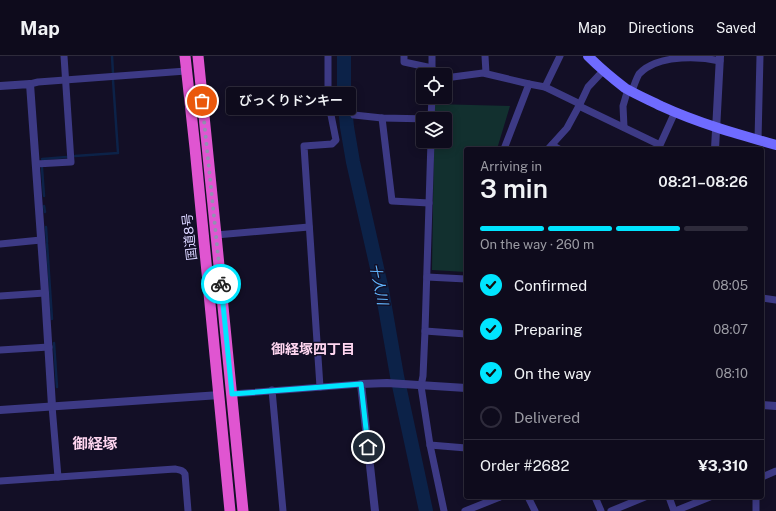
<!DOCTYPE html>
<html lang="en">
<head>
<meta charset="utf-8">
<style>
	:root { --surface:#0e0b1c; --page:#171425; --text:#f1f3f6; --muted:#9b9ba3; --line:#2e2b3b; --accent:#00e5ff }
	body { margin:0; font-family:"Public Sans","Noto Sans JP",sans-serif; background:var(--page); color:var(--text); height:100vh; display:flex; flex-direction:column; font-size:15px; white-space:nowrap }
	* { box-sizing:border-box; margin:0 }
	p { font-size:13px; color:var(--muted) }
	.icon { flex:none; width:22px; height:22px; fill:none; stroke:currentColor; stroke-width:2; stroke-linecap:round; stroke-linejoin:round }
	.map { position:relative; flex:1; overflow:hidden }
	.details { position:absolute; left:464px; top:91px; width:300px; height:352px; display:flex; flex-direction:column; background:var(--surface); border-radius:4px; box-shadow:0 2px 10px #0003,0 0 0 1px var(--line) }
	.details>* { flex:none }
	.tools { position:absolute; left:416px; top:12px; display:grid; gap:8px }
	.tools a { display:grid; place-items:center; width:36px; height:36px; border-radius:4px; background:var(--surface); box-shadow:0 2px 10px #0003,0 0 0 1px var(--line); font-size:20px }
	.pin { position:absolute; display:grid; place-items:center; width:34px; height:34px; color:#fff; margin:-17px; border:2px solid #fff; border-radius:50%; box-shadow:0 1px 4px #0007 }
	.courier { position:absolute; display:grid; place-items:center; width:40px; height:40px; margin:-20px; border:3px solid #00e5ff; border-radius:50%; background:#fff; color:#222; box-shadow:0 1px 5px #0007 }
	.bubble { position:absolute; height:28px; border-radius:4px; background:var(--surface); box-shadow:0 2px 10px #0003,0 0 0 1px var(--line); font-size:13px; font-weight:600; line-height:28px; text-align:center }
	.head em { font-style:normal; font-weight:600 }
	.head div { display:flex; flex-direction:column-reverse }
	.head { display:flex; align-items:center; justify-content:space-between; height:68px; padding:0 16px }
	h1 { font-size:26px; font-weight:600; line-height:30px }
	.bar { display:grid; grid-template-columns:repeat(4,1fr); gap:6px 4px; align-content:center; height:48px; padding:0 16px }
	.bar i { height:5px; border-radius:3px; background:var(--line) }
	.bar .selected { background:var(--accent) }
	.bar p { grid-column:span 4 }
	.line { display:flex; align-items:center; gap:10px; padding:0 16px; border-top:1px solid var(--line) }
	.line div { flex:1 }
	ol { padding:0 16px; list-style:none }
	li { display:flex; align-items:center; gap:12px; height:44px }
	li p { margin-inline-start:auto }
	li .icon { padding:4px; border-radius:50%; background:var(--accent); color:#111; stroke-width:4 }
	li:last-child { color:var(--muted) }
	li i { width:22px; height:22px; border:2px solid var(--line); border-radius:50% }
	header { display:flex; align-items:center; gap:24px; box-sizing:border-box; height:56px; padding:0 20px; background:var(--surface); border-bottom:1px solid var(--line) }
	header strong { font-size:19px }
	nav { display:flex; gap:22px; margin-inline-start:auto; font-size:14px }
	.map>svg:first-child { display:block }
	.green { fill:#12302f }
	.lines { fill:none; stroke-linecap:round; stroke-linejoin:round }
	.stream { stroke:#0c2248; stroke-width:2.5 }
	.river { stroke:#0c2248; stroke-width:14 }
	.minor { stroke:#3d3a85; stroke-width:7 }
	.tertiary { stroke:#3d3a85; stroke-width:8 }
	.secondary { stroke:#6f6bff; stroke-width:10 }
	.trunk { stroke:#e055d1; stroke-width:11 }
	.done { stroke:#948fb3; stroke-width:4; stroke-dasharray:0 7.2 }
	.route { stroke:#00e5ff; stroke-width:5 }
	.labels { text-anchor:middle; stroke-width:3; stroke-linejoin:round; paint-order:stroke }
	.street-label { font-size:13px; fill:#d9d4ff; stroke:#130f26 }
	.water-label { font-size:14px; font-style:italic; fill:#62b6ff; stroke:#130f26 }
	.neighbourhood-label { font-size:14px; font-weight:bold; fill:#ffd6f0; stroke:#130f26 }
	.quarter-label { font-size:15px; font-weight:bold; fill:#ffd6f0; stroke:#130f26 }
</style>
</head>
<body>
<header>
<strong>Map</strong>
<nav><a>Map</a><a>Directions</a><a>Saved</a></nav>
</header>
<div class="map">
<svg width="776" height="455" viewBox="0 0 776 455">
	<rect width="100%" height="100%" fill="#130f26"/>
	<polygon class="green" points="434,48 510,50 497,93 466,93 466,216 432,214 434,85 445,85 445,63 434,63"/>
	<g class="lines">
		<g class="stream">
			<polyline points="112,0 113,17"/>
			<polyline points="75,100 118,97 113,24"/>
			<polyline points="42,103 67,101"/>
			<polyline points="42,112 44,140"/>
			<polyline points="44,150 45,156"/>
			<polyline points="46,171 47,186"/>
			<polyline points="47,188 52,263"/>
			<polyline points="54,287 57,331"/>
		</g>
		<polyline class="river" points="344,0 344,40 347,71 353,106 382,234 397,320 426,455"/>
		<g class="minor">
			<polyline points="404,0 404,6 432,12"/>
			<polyline points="432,0 432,19"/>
			<polyline points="485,0 486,17"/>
			<polyline points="445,22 483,17 529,28 504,93"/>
			<polyline points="30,28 38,26 186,15"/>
			<polyline points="529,28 545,31 580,48 588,31 603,15"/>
			<polyline points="545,31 560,0"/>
			<path d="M632,35C634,30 636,23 639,18C641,16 643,14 646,12C665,0 697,0 720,5"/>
			<polyline points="579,50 660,89 675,56"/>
			<polyline points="354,59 382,62 431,63"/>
			<polyline points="382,62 392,145 429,147"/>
			<polyline points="431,63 432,41"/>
			<polyline points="624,71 623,50 628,33"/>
			<polyline points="758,84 760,0"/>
			<polyline points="431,85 425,275 423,320 421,330 430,389 444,455"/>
			<polyline points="552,89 559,93"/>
			<polyline points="548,93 567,72 580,48"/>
			<polyline points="36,108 71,106 64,0"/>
			<polyline points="216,179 309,171"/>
			<polyline points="0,188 41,184"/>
			<polyline points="427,221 466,223"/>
			<polyline points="0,240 45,237"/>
			<polyline points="762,242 776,244"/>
			<polyline points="425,275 466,278"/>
			<polyline points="0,294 49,291"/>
			<polyline points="320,331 304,90 332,88 336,84 328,44 328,0"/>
			<polyline points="272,334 283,455"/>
			<polyline points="232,338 361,328"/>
			<polyline points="52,350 58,421"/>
			<polyline points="430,389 466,392"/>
			<polyline points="762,421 776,415"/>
			<path d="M0,425L175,413C180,414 183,414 185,418L188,455"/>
			<polyline points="528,441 535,455"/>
			<polyline points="595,441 601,455"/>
			<polyline points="669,441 674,455"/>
			<polyline points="465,455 500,441"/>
			<polyline points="611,455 645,441"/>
			<polyline points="675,455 710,441"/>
			<polyline points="756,455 756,441"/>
		</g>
		<g class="tertiary">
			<polyline points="0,30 30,28 45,237 52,350"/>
			<polyline points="715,93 720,0"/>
			<polyline points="762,349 776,350"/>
			<polyline points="0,354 220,339"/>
			<polyline points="375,455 361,328 387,327 466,332"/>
		</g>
		<path class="secondary" d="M588,0C600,12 612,22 625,32C637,39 649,44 661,50C698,67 737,78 776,89"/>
		<g class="trunk">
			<polyline points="185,0 195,92 230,455"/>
			<polyline points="198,0 216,179 243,455"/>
		</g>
	</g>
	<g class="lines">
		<polyline class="done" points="202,45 221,228"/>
		<polyline class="route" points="221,228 232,338 361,328 368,391"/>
	</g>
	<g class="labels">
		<g class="street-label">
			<text transform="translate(189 181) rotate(-96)" y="5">国道8号</text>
		</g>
		<g class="water-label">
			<text transform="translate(379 228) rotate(78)" y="5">十人川</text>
		</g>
		<g class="neighbourhood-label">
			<text x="313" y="298">御経塚四丁目</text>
		</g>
		<g class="quarter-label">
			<text x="95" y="393">御経塚</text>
		</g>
	</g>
</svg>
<div class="tools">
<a><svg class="icon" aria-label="locate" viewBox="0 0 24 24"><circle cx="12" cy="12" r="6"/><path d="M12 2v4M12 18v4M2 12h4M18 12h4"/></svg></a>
<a><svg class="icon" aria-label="layers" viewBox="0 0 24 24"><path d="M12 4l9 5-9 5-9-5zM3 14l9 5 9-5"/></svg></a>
</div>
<div class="pin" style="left:202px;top:45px;background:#ea580c"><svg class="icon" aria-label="bag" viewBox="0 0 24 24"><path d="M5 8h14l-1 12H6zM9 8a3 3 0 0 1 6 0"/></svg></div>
<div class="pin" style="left:368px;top:391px;background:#1f2937"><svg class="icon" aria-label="home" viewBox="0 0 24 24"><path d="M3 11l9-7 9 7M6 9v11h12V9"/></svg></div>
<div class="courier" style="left:221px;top:228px"><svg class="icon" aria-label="bike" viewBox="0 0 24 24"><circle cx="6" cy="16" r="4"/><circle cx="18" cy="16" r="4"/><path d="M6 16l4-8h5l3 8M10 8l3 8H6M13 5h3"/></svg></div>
<div class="bubble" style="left:226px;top:31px;width:130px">びっくりドンキー</div>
<section class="details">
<div class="head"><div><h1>3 min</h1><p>Arriving in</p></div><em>08:21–08:26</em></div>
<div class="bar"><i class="selected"></i><i class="selected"></i><i class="selected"></i><i></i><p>On the way · 260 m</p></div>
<ol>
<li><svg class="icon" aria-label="check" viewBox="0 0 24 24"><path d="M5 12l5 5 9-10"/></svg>Confirmed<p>08:05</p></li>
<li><svg class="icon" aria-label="check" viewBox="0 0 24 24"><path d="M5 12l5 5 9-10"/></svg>Preparing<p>08:07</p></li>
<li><svg class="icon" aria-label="check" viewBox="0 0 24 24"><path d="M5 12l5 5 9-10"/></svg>On the way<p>08:10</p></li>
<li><i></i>Delivered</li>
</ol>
<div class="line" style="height:52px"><div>Order #2682</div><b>¥3,310</b></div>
</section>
</div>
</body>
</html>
